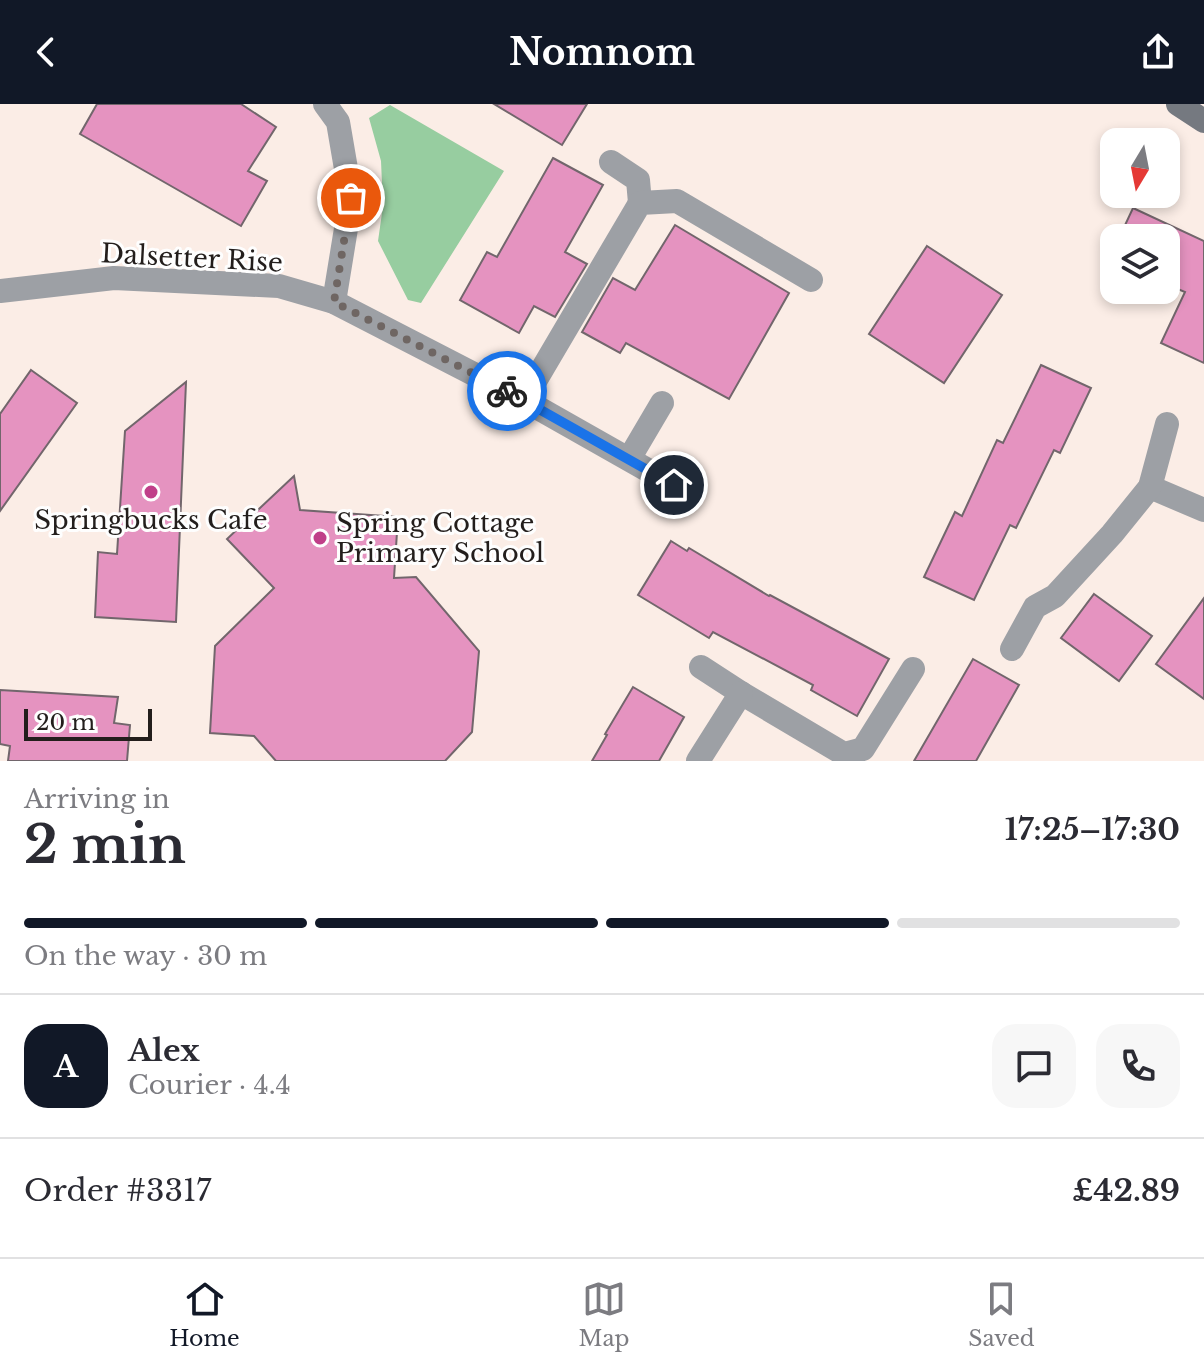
<!DOCTYPE html>
<html lang="en">
<head>
<meta charset="utf-8">
<style>
	:root { --surface:#fff; --page:#f7f7f7; --text:#2b2b33; --muted:#7c7c81; --line:#e1e1e2; --accent:#111827 }
	body { margin:0; font-family:"Libre Baskerville",serif; background:var(--page); color:var(--text); height:100vh; display:flex; flex-direction:column; font-size:30px; white-space:nowrap }
	* { box-sizing:border-box; margin:0 }
	p { font-size:26px; color:var(--muted) }
	.icon { flex:none; width:44px; height:44px; fill:none; stroke:currentColor; stroke-width:2; stroke-linecap:round; stroke-linejoin:round }
	.map { position:relative; height:657px; overflow:hidden }
	.side { display:flex; flex-direction:column; background:var(--surface); flex:1 }
	.side>* { flex:none }
	.needle { width:52px; rotate:190deg }
	.buttons { position:absolute; left:1100px; top:24px; display:grid; gap:16px }
	.buttons a { display:grid; place-items:center; width:80px; height:80px; border-radius:16px; background:var(--surface); box-shadow:0 4px 12px #0003; font-size:40px }
	.scale { position:absolute; left:24px; bottom:20px; width:128px; box-sizing:border-box; padding-left:8px; border:4px solid #231e1c; border-top:0; font-size:22px; line-height:28px; white-space:nowrap; color:#231e1c; -webkit-text-stroke:6px #fefefe; paint-order:stroke }
	.pin { position:absolute; display:grid; place-items:center; width:68px; height:68px; color:#fff; margin:-34px; border:4px solid #fff; border-radius:50%; box-shadow:0 2px 8px #0007 }
	.courier { position:absolute; display:grid; place-items:center; width:80px; height:80px; margin:-40px; border:6px solid #1a73e8; border-radius:50%; background:#fff; color:#222; box-shadow:0 2px 10px #0007 }
	.summary em { font-style:normal; font-weight:700 }
	.summary div { display:flex; flex-direction:column-reverse }
	.summary { display:flex; align-items:center; justify-content:space-between; height:136px; padding:0 24px }
	h1 { font-size:52px; font-weight:700; line-height:60px }
	.bar { display:grid; grid-template-columns:repeat(4,1fr); gap:12px 8px; align-content:center; height:96px; padding:0 24px }
	.bar i { height:10px; border-radius:6px; background:var(--line) }
	.bar .on { background:var(--accent) }
	.bar p { grid-column:span 4 }
	.line { display:flex; align-items:center; gap:20px; padding:0 24px; border-top:2px solid var(--line) }
	.line div { flex:1 }
	.round { display:grid; place-items:center; flex:none; width:84px; height:84px; border-radius:24px; background:var(--page) }
	header { display:flex; justify-content:space-between; align-items:center; height:104px; padding:0 24px; background:var(--accent); color:#fff; font-size:36px; font-weight:700 }
	.dock { display:flex; justify-content:space-around; align-items:center; height:112px; border-top:2px solid var(--line); background:var(--surface); font-size:22px; color:var(--muted) }
	.dock a { display:grid; justify-items:center; gap:4px }
	.dock .on { color:var(--accent) }
	.map>svg:first-child { display:block }
	.green { fill:#97cda0 }
	.building { fill:#e593c0; stroke:#72666c; stroke-width:2 }
	.lines { fill:none; stroke-linecap:round; stroke-linejoin:round }
	.street { stroke:#9da0a5; stroke-width:24 }
	.secondary { stroke:#757980; stroke-width:24 }
	.done { stroke:#6f6663; stroke-width:8; stroke-dasharray:0 14.4 }
	.route { stroke:#1a73e8; stroke-width:10 }
	.poi-dot { fill:#c03f89; stroke:#fefefe; stroke-width:3 }
	.labels { text-anchor:middle; stroke-width:6; stroke-linejoin:round; paint-order:stroke }
	.street-label { font-size:26px; fill:#231e1c; stroke:#fefefe }
	.poi-label { font-size:26px; fill:#231e1c; stroke:#fefefe }
</style>
</head>
<body>
<header><svg class="icon" aria-label="back" viewBox="0 0 24 24"><path d="M15 5l-7 7 7 7"/></svg>Nomnom<svg class="icon" aria-label="share" viewBox="0 0 24 24"><path d="M12 15V3M7 8l5-5 5 5M5 13v7h14v-7"/></svg></header>
<div class="map">
<svg width="1204" height="657" viewBox="0 0 1204 657">
	<rect width="100%" height="100%" fill="#fbede6"/>
	<polygon class="green" points="390,1 504,67 421,199 408,196 378,137 383,102 381,57 369,14"/>
	<g class="building">
		<polygon points="97,0 241,0 276,23 248,67 267,77 241,122 80,30"/>
		<polygon points="494,0 587,0 562,41"/>
		<polygon points="553,54 603,81 565,148 587,160 555,213 534,202 519,229 460,196 487,148 497,153"/>
		<polygon points="1133,104 1204,137 1204,259 1161,239 1185,188 1166,180 1166,134 1119,134"/>
		<polygon points="675,121 789,189 729,295 626,239 620,249 582,228 613,174 635,186"/>
		<polygon points="927,142 1002,191 944,279 869,230"/>
		<polygon points="1041,261 1091,284 1060,349 1054,346 1016,424 1010,421 974,496 924,473 955,408 962,412 997,336 1003,339"/>
		<polygon points="31,266 77,299 0,407 0,310"/>
		<polygon points="186,278 176,518 95,513 98,448 117,450 125,327"/>
		<polygon points="294,372 300,406 398,413 394,474 416,473 479,547 472,628 445,657 276,657 254,632 210,629 215,542 274,484 227,435"/>
		<polygon points="671,437 687,447 689,444 769,492 770,491 889,555 857,612 811,586 813,581 713,528 709,534 638,491"/>
		<polygon points="1094,490 1152,532 1119,577 1061,534"/>
		<polygon points="1204,494 1204,595 1156,560"/>
		<polygon points="973,555 1019,581 976,657 914,657"/>
		<polygon points="633,583 684,613 659,657 592,657 607,631 605,630"/>
		<polygon points="0,586 118,593 114,619 130,621 127,657 8,657 10,642 0,640"/>
	</g>
	<g class="lines">
		<g class="street">
			<polyline points="325,0 338,18 351,94 334,198"/>
			<polyline points="611,58 638,76 640,99"/>
			<polyline points="0,187 114,174 279,182 334,198 524,296 674,381"/>
			<polyline points="524,296 640,99 677,97 811,176"/>
			<polyline points="629,355 662,299"/>
			<polyline points="1150,383 1204,406"/>
			<polyline points="1012,545 1035,503 1055,492 1112,430 1150,383 1167,320"/>
			<polyline points="701,563 741,589 844,650 863,645 913,565"/>
			<polyline points="698,657 741,589"/>
		</g>
		<polyline class="secondary" points="1178,0 1204,17"/>
	</g>
	<g class="lines">
		<polyline class="done" points="351,94 334,198 507,287"/>
		<polyline class="route" points="507,287 674,381"/>
	</g>
	<g class="poi-dot">
		<circle cx="151" cy="388" r="8"/>
		<circle cx="320" cy="434" r="8"/>
	</g>
	<g class="labels">
		<g class="street-label">
			<text transform="translate(192 154) rotate(3)" y="9">Dalsetter Rise</text>
		</g>
		<g class="poi-label">
			<text x="151" y="425">Springbucks Cafe</text>
			<text x="336" y="428" text-anchor="start">Spring Cottage<tspan x="336" dy="30">Primary School</tspan></text>
		</g>
	</g>
</svg>
<div class="buttons">
<a><svg class="needle" viewBox="-14 -14 28 28"><path d="M0-13l5 13h-10z" fill="#e53935"/><path d="M0 13l5-13h-10z" fill="#7c7c81"/></svg></a>
<a><svg class="icon" aria-label="layers" viewBox="0 0 24 24"><path d="M12 4l9 5-9 5-9-5zM3 14l9 5 9-5"/></svg></a>
</div>
<div class="scale">20 m</div>
<div class="pin" style="left:351px;top:94px;background:#ea580c"><svg class="icon" aria-label="bag" viewBox="0 0 24 24"><path d="M5 8h14l-1 12H6zM9 8a3 3 0 0 1 6 0"/></svg></div>
<div class="pin" style="left:674px;top:381px;background:#1f2937"><svg class="icon" aria-label="home" viewBox="0 0 24 24"><path d="M3 11l9-7 9 7M6 9v11h12V9"/></svg></div>
<div class="courier" style="left:507px;top:287px"><svg class="icon" aria-label="bike" viewBox="0 0 24 24"><circle cx="6" cy="16" r="4"/><circle cx="18" cy="16" r="4"/><path d="M6 16l4-8h5l3 8M10 8l3 8H6M13 5h3"/></svg></div>
</div>
<section class="side">
<div class="summary"><div><h1>2 min</h1><p>Arriving in</p></div><em>17:25–17:30</em></div>
<div class="bar"><i class="on"></i><i class="on"></i><i class="on"></i><i></i><p>On the way · 30 m</p></div>
<div class="line" style="height:144px"><b class="round" style="background:var(--accent);color:#fff">A</b><div><b>Alex</b><p>Courier · 4.4</p></div><a class="round"><svg class="icon" aria-label="chat" viewBox="0 0 24 24"><path d="M4 5h16v11H9l-5 4z"/></svg></a><a class="round"><svg class="icon" aria-label="phone" viewBox="0 0 24 24"><path d="M5 4h4l2 5-3 2q2 4 5 5l2-3 5 2v4C11 20 4 13 5 4z"/></svg></a></div>
<div class="line" style="height:104px"><div>Order #3317</div><b>£42.89</b></div>
</section>
<nav class="dock">
<a class="on"><svg class="icon" aria-label="home" viewBox="0 0 24 24"><path d="M3 11l9-7 9 7M6 9v11h12V9"/></svg>Home</a>
<a><svg class="icon" aria-label="map" viewBox="0 0 24 24"><path d="M3 6l6-2 6 2 6-2v14l-6 2-6-2-6 2zM9 4v14M15 6v14"/></svg>Map</a>
<a><svg class="icon" aria-label="saved" viewBox="0 0 24 24"><path d="M7 4h10v16l-5-4-5 4z"/></svg>Saved</a>
</nav>
</body>
</html>
